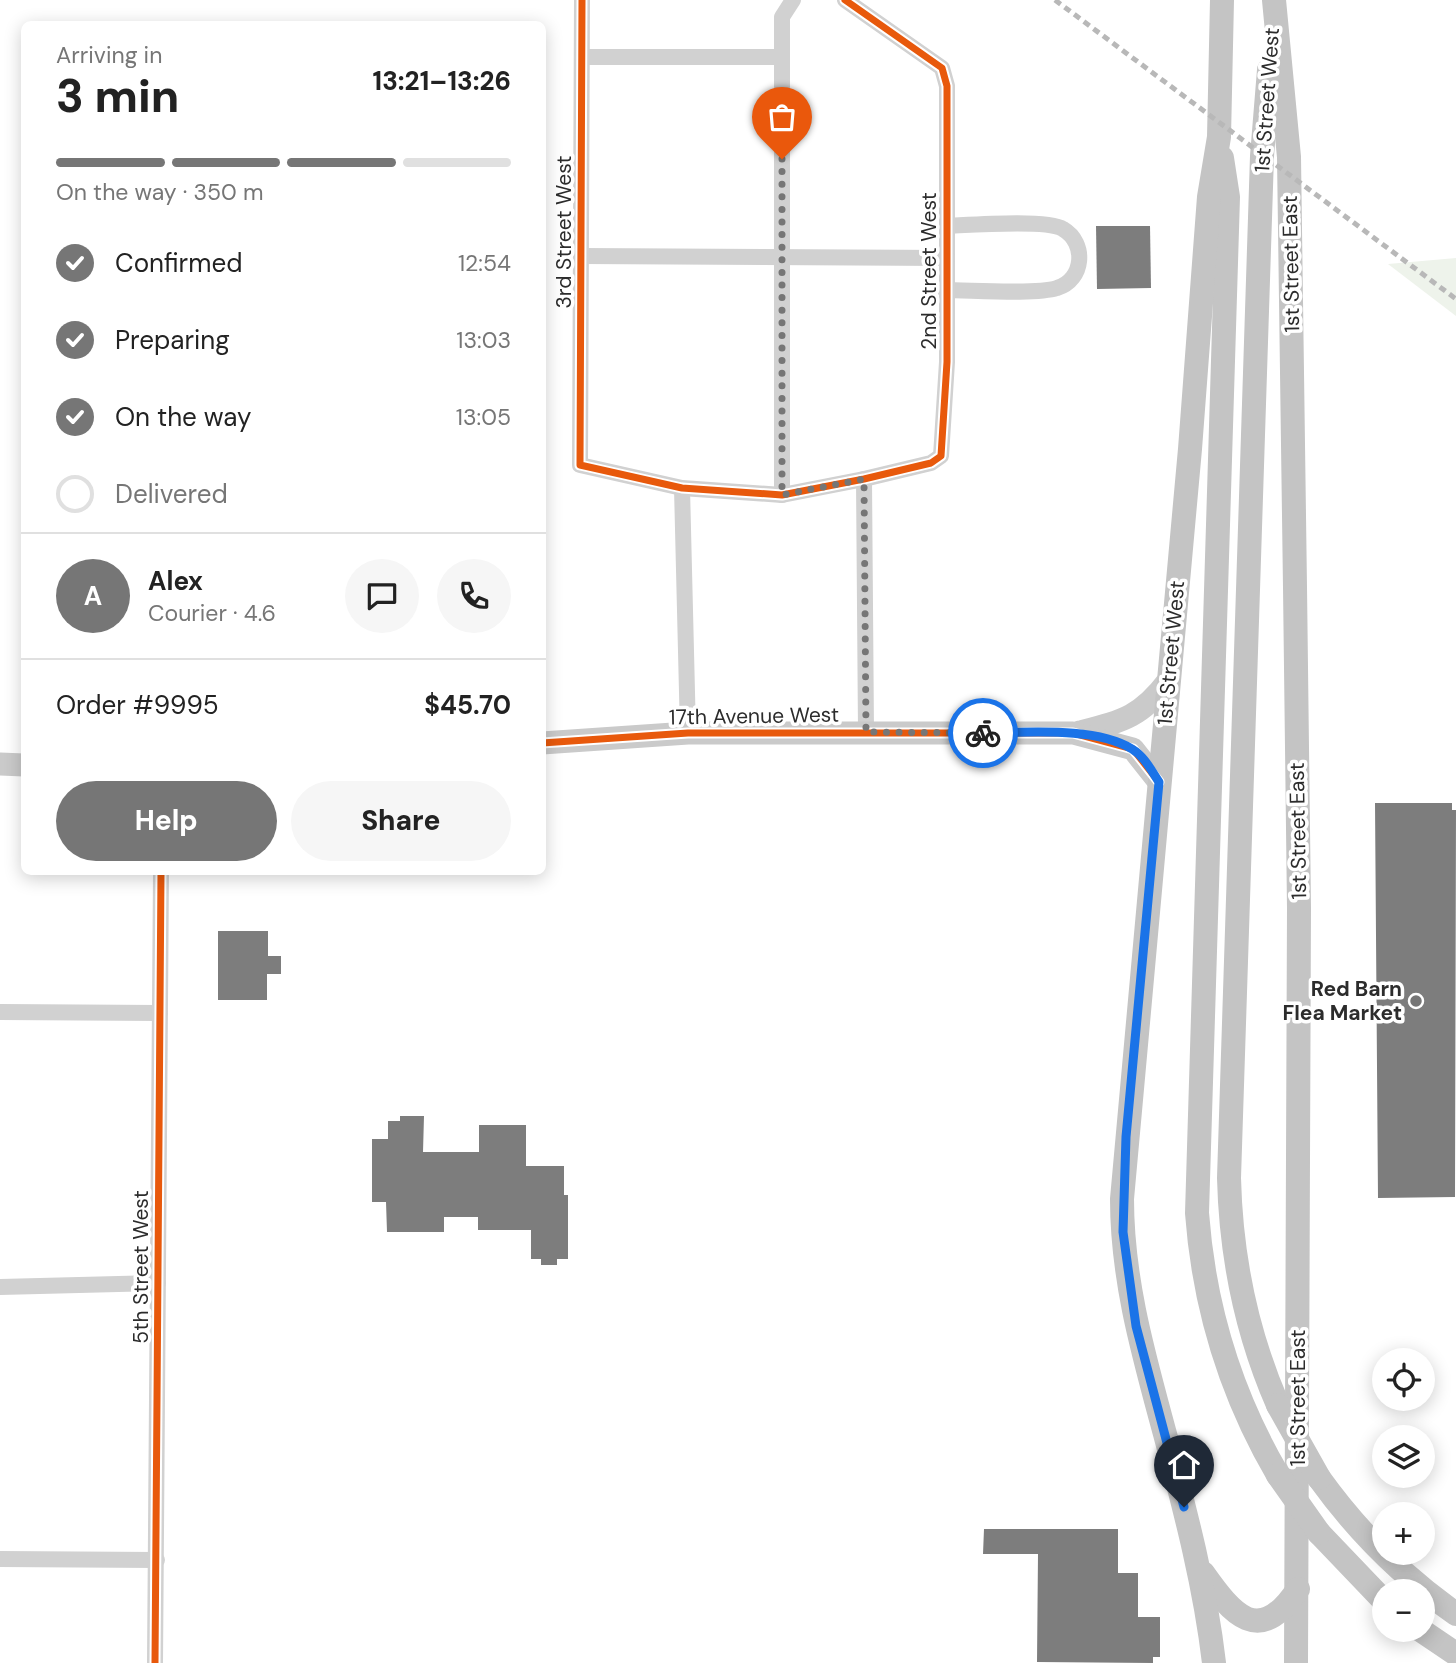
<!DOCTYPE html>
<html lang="en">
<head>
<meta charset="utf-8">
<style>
	:root { --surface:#fff; --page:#f6f6f6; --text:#222; --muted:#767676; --line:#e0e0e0; --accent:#767676 }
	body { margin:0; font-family:"DM Sans",sans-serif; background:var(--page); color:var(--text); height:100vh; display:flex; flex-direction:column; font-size:26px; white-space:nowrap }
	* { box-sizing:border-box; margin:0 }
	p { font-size:23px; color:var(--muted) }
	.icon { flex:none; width:38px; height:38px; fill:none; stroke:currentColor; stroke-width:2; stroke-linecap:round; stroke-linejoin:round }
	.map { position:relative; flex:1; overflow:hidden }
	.side { position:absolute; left:21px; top:21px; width:525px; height:854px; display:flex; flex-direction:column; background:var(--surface); border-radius:10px; box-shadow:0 4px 18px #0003 }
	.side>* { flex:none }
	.buttons { position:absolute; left:1372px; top:1348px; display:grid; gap:14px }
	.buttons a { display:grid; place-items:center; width:63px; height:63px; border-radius:50%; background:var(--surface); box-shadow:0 4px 18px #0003; font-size:35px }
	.pin { position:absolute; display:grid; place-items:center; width:60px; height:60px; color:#fff; margin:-72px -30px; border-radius:50% 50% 50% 0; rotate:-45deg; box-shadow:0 0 7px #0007 }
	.pin .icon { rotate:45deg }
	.courier { position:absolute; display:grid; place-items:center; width:70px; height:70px; margin:-35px; border:5px solid #1a73e8; border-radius:50%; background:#fff; color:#222; box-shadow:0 2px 9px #0007 }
	.overview em { font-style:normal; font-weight:800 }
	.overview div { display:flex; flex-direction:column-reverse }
	.overview { display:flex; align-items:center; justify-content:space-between; height:119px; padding:0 35px }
	h1 { font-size:46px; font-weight:800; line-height:52px }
	.bar { display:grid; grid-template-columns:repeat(4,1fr); gap:10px 7px; align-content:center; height:84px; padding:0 35px }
	.bar i { height:9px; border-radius:5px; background:var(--line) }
	.bar .on { background:var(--accent) }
	.bar p { grid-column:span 4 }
	.line { display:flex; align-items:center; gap:18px; padding:0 35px; border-top:2px solid var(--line) }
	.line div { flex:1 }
	.round { display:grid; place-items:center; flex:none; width:74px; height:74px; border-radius:37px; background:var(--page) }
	ol { padding:0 35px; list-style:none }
	li { display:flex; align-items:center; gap:21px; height:77px }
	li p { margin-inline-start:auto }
	li .icon { padding:7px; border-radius:50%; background:var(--accent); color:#fff; stroke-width:4 }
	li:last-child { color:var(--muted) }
	li i { width:38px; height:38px; border:4px solid var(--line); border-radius:50% }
	.primary-button { display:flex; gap:14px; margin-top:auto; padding:14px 35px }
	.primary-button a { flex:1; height:80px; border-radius:42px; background:var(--accent); color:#fff; font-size:28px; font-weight:800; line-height:80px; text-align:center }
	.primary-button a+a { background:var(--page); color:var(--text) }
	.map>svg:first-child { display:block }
	.green { fill:#eef3eb }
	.building { fill:#7d7d7d }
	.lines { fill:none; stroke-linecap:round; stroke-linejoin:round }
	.street { stroke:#d1d1d1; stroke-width:16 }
	.secondary { stroke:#cacaca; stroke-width:23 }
	.primary { stroke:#c4c4c4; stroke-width:24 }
	.rail { stroke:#b8b8b8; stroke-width:5; stroke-dasharray:7 5; stroke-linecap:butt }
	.primary-bridge { stroke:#c4c4c4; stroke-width:24 }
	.cycleway-casing { stroke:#fff; stroke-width:11 }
	.cycleway { stroke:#e8590c; stroke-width:7 }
	.done { stroke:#767676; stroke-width:7; stroke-dasharray:0 12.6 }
	.route { stroke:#1a73e8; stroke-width:9 }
	.poi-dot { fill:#767676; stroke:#fff; stroke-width:2.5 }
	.labels { text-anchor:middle; stroke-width:7; stroke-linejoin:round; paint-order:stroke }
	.street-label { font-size:21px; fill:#2c2c2c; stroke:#fff }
	.poi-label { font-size:21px; font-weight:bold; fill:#2c2c2c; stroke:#fff; text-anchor:end }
</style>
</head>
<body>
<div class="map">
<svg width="1456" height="1663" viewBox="0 0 1456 1663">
	<rect width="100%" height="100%" fill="#fff"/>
	<polygon class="green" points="1456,258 1456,316 1388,264"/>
	<g class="building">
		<polygon points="1096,226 1150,226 1151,288 1097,289"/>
		<polygon points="1375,803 1452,803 1452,810 1456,810 1455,1197 1378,1198"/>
		<polygon points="218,931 268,931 268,956 281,956 281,974 267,974 267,1000 218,1000"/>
		<polygon points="400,1116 424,1116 423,1152 479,1152 479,1125 526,1125 526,1166 564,1166 564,1195 568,1195 568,1259 557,1259 557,1265 541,1265 541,1259 531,1259 531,1230 478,1230 478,1217 444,1217 444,1232 387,1232 386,1202 372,1202 372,1139 388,1139 388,1121 400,1121"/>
		<polygon points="984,1529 1118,1529 1118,1573 1138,1573 1138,1617 1160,1617 1160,1657 1153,1657 1153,1663 1037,1662 1038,1554 983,1554"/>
	</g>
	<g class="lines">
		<g class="street">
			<polyline points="582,0 580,465 682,488 782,495 864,479 931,463 941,456 947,362 947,86 942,68 845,0"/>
			<polyline points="582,57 782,57"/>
			<polyline points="582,256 947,258"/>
			<path d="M945,290C971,290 1036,295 1057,288C1084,280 1087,243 1063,229C1047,219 970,225 947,226"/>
			<polyline points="864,479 866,732"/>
			<polyline points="682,488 688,733"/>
			<polyline points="782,495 782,17 793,0"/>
			<polyline points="0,1012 160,1013"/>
			<polyline points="0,1287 158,1283"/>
			<polyline points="0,1559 157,1560"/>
			<polyline points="155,1663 161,872"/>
		</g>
		<g class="secondary">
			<path d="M1080,732C1123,721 1141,717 1169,680"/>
			<polyline points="542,743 688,733 1073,733 1133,749 1159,782"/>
			<polyline points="0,764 24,765"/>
		</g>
		<g class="primary">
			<polyline points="1274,0 1289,157 1295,587 1299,908 1296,1663"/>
			<path d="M1269,70L1262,156L1229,1178C1231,1258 1246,1332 1278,1405"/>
			<path d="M1222,158L1228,197L1197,1213C1204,1308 1230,1393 1278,1475"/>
			<path d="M1319,1478C1357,1531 1402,1576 1456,1614"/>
			<polyline points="1319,1533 1384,1601"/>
			<path d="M1203,1573C1232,1614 1259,1648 1298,1589"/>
			<polyline points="1419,1629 1456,1654"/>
			<path d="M1214,1663C1205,1585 1185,1510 1165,1434C1144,1356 1122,1281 1122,1199L1190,449L1209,197L1219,137L1222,0"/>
		</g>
		<polyline class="rail" points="1055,0 1456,299"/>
		<g class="primary-bridge">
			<polyline points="1278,1405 1319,1478"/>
			<polyline points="1278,1475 1319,1533"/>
		</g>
		<defs>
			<g id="cycleway">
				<polyline points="582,0 580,465 682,488 782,495 864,479 931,463 941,456 947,362 947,86 942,68 845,0"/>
				<polyline points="542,743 688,733 1073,733 1133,749 1159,782"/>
				<polyline points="155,1663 161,872"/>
			</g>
		</defs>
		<use href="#cycleway" class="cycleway-casing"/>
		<use href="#cycleway" class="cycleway"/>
	</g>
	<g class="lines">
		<polyline class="done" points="782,159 782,495 864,479 866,732 983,733"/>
		<path class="route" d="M983,733C1026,733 1094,726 1132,749C1144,756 1151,770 1159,782L1126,1137L1123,1232L1136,1326L1184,1507"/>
	</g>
	<circle class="poi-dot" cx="1416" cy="1001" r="7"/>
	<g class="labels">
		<g class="street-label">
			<text transform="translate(1267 100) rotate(-86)" y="7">1st Street West</text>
			<text transform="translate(564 232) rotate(-90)" y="7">3rd Street West</text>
			<text transform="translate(1291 264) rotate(-91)" y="7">1st Street East</text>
			<text transform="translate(929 271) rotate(-90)" y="7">2nd Street West</text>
			<text transform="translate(1171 653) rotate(-85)" y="7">1st Street West</text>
			<text transform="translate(754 716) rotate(-1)" y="7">17th Avenue West</text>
			<text transform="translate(1298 831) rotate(-91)" y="7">1st Street East</text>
			<text transform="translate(141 1267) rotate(-90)" y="7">5th Street West</text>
			<text transform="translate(1298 1398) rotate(-90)" y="7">1st Street East</text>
		</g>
		<g class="poi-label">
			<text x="1402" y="996">Red Barn<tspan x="1402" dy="24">Flea Market</tspan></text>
		</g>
	</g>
</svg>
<div class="buttons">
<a><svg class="icon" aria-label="locate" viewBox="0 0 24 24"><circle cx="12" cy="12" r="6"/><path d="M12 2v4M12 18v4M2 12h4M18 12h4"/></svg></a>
<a><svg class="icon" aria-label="layers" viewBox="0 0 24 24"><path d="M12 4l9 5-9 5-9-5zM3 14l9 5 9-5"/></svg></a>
<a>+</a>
<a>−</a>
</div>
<div class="pin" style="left:782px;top:159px;background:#ea580c"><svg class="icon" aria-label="bag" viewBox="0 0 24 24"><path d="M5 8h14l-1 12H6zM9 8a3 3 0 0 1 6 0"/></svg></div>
<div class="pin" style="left:1184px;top:1507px;background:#1f2937"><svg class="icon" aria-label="home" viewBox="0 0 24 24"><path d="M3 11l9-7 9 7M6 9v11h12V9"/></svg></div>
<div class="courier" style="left:983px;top:733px"><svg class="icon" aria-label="bike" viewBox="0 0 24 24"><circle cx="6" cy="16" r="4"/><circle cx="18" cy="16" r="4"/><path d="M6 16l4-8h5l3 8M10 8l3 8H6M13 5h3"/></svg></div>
<section class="side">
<div class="overview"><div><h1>3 min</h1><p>Arriving in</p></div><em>13:21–13:26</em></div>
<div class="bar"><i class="on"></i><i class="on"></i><i class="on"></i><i></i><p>On the way · 350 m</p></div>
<ol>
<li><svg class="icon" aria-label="check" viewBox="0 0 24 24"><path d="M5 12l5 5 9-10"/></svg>Confirmed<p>12:54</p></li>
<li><svg class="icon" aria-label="check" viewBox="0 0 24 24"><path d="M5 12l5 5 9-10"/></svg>Preparing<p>13:03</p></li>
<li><svg class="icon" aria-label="check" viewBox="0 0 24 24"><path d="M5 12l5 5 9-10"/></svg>On the way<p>13:05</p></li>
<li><i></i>Delivered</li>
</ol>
<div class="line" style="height:126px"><b class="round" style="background:var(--accent);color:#fff">A</b><div><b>Alex</b><p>Courier · 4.6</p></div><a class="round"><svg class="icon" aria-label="chat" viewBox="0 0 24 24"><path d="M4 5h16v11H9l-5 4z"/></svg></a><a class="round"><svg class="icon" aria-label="phone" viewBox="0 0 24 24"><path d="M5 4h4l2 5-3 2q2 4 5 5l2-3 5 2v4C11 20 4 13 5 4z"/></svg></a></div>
<div class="line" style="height:91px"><div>Order #9995</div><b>$45.70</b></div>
<div class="primary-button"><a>Help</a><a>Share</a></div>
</section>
</div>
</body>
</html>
